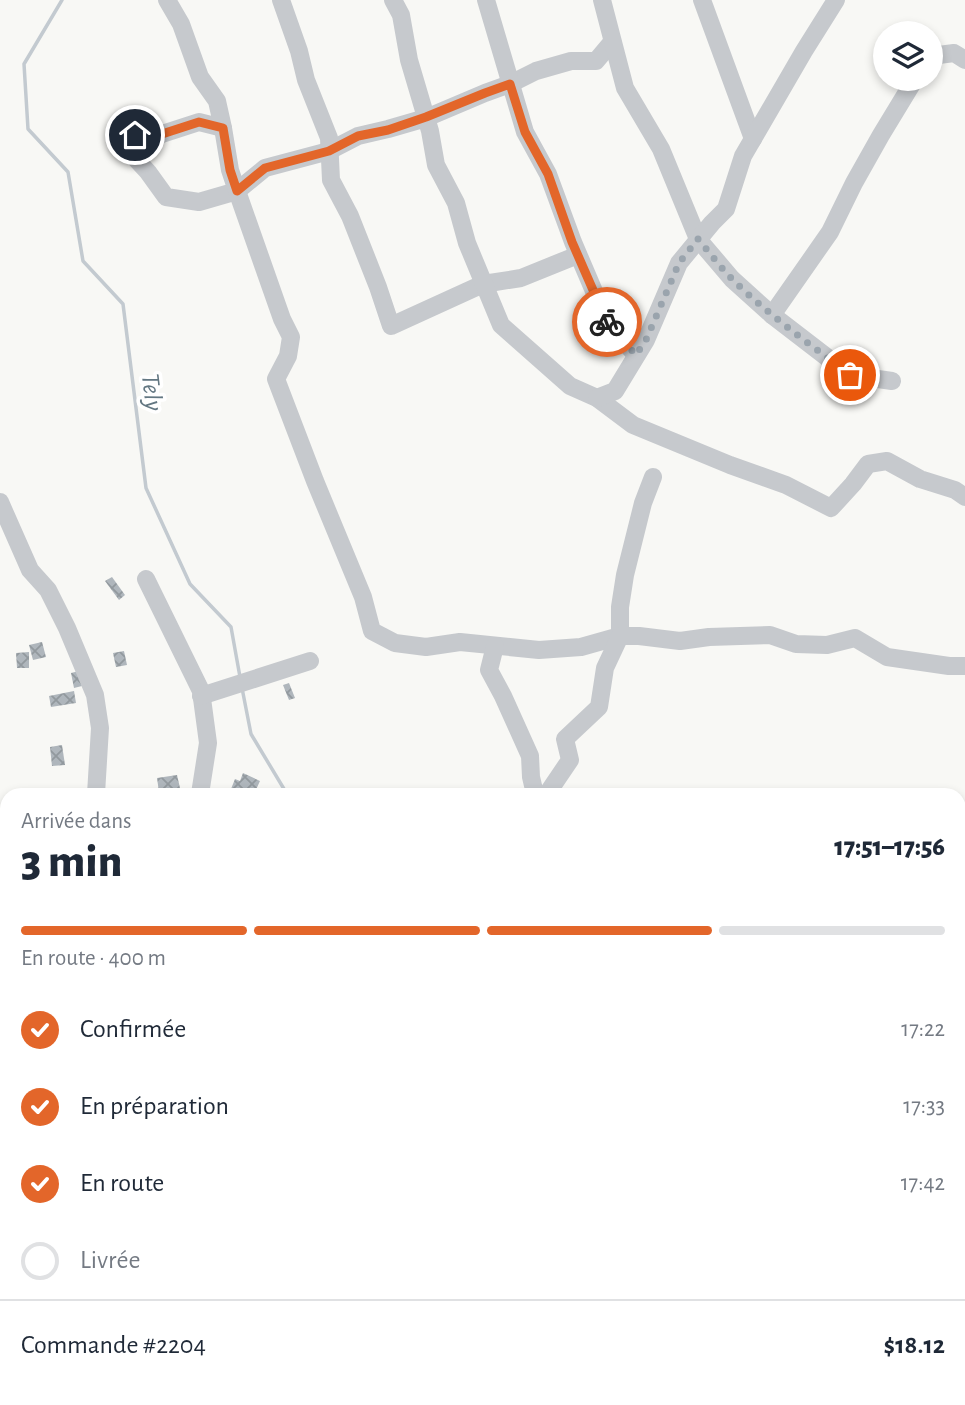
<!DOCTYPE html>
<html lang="fr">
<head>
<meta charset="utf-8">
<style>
	:root { --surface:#fff; --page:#f2f2f3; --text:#1f2937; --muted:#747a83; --line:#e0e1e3; --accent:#e3662a }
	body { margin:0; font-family:"Alegreya Sans",sans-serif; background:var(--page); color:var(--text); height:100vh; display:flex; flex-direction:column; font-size:26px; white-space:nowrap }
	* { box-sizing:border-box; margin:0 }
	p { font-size:23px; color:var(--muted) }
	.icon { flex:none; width:38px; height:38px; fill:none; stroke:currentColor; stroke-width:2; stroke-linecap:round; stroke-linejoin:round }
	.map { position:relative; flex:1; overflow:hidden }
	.details { position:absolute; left:0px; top:788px; width:966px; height:618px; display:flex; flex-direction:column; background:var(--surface); border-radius:21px 21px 0 0; box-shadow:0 4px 10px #0003 }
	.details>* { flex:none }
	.buttons { position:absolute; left:873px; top:21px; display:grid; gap:14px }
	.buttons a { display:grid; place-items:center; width:70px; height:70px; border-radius:50%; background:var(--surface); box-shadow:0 4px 10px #0003; font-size:35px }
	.pin { position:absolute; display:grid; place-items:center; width:60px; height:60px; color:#fff; margin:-30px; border:4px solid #fff; border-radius:50%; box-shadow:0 2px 7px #0007 }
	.courier { position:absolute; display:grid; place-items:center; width:70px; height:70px; margin:-35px; border:5px solid #e3662a; border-radius:50%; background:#fff; color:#222; box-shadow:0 2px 9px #0007 }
	.summary em { font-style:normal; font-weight:800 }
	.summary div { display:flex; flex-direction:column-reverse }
	.summary { display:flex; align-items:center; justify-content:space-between; height:119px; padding:0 21px }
	h1 { font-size:46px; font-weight:800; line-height:52px }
	.bar { display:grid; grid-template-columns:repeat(4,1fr); gap:10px 7px; align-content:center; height:84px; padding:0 21px }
	.bar i { height:9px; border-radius:5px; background:var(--line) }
	.bar .on { background:var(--accent) }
	.bar p { grid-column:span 4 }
	.line { display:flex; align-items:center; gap:18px; padding:0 21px; border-top:2px solid var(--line) }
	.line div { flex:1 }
	ol { padding:0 21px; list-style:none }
	li { display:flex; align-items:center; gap:21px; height:77px }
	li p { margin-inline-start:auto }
	li .icon { padding:7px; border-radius:50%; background:var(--accent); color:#fff; stroke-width:4 }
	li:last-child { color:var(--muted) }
	li i { width:38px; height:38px; border:4px solid var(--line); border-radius:50% }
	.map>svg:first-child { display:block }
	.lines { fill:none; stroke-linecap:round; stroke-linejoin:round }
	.stream { stroke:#c3cad0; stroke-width:3.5 }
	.building { fill:url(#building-cross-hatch) }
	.minor { stroke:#c6c9cd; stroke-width:18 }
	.done { stroke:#9aa4ad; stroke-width:7; stroke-dasharray:0 12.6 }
	.route { stroke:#e3662a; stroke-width:9 }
	.labels { text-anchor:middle; stroke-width:7; stroke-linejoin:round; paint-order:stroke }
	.water-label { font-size:26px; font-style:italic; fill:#637782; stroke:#fff }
</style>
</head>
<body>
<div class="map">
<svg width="965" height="1405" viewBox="0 0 965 1405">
	<defs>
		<pattern id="building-cross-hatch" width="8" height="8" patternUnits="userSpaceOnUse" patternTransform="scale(1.75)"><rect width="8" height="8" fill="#afb6bc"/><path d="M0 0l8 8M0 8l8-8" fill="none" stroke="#92999e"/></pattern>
	</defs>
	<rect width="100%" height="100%" fill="#f8f8f5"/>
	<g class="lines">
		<g class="stream">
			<polyline points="62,0 24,64 28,129 68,172 83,261 123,304 146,488 190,584 231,627 240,677"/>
			<polyline points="242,688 251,734 287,794"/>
			<polyline points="410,1398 412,1405"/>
		</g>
	</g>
	<g class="building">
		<polygon points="112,577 125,595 119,600 105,581"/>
		<polygon points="42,642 46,657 33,660 29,645"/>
		<polygon points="124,651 127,665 116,667 113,653"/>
		<polygon points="29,652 29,668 17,668 16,653"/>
		<polygon points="79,671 82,686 74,688 71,673"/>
		<polygon points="289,683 295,698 289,700 283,685"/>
		<polygon points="74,691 76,703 51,707 49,696"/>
		<polygon points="62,745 65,765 52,766 50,747"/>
		<polygon points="243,773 260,781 254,794 242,794 231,789 235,779 240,781"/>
		<polygon points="177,775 180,788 159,792 157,778"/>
		<polygon points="0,1334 7,1337 0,1354"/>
		<polygon points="3,1399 18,1400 17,1405 3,1405"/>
	</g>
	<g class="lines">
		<g class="minor">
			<polyline points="167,0 181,24 200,77 217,101 223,128 199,122 162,134 135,135 123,145 148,172 166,197 199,202 237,191 265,168 329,151 358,136 388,129 426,118 485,93 510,84 536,71 571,61 596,61 612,42"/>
			<polyline points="281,0 299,51 306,80 329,138 331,180 350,216 378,287 391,326 483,284 521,278 578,255"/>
			<polyline points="393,0 401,15 409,60 430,131 436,165 456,203 467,243 501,325 570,386 597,398 633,425 730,465 786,485 831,508 853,484 868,464 887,461 920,479 955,490 965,497"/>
			<polyline points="486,0 525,132 548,174 573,242 608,324 636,355"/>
			<polyline points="602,0 625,88 661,149 698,239 732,279 772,315 850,375 892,381"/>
			<polyline points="702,0 753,139"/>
			<polyline points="931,56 954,53 965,60"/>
			<polyline points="223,128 230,170 237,191 282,319 291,337 288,356 276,379 315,481 363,597 372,631 395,643 426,647 460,642 539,650 581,647 620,636 620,607 625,575 643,503 653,477"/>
			<polyline points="772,315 830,232 854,183 881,135 915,79"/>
			<polyline points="597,398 615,391 646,340 679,263 712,223 726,209 743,156 804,51 836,0"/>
			<polyline points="0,502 30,570 48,590 67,628 95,695 100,728 96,794"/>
			<polyline points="146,579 201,691 208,743 200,794"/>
			<polyline points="495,646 489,670 503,696 530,756 531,777 535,794"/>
			<polyline points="201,696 310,661"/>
			<polyline points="547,794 570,760 565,739 599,707 605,668 620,636 639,636 680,641 709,637 770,635 796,644 827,645 855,638 887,657 949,666 965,666"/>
			<polyline points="0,970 7,972"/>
			<polyline points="959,1058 965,1059"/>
			<polyline points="0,1158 7,1147"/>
			<polyline points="0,1206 7,1208"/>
			<polyline points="959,1264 965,1263"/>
			<polyline points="0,1314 7,1317"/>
			<polyline points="525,1398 531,1405"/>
			<polyline points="133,1405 136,1398"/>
			<polyline points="670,1405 678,1398"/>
		</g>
	</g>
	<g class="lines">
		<path class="done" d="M607,322L636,355L646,340L679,263L698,239C710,253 721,268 734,281C770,316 811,345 850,375"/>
		<polyline class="route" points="135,135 162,134 199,122 223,128 230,170 237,191 265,168 329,151 358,136 388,130 426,117 485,93 510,84 525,132 548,174 572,242 607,322"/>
	</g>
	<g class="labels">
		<g class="water-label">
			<text transform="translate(153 392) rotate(83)" y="9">Tely</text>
		</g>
	</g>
</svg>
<div class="buttons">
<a><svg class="icon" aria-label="layers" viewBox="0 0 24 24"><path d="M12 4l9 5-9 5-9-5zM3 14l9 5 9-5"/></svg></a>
</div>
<div class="pin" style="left:850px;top:375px;background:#ea580c"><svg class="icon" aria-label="bag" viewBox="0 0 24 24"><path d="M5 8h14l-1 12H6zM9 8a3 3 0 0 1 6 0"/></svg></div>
<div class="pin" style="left:135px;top:135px;background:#1f2937"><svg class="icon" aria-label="home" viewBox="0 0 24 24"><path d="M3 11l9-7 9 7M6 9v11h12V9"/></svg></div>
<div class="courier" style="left:607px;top:322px"><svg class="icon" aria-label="bike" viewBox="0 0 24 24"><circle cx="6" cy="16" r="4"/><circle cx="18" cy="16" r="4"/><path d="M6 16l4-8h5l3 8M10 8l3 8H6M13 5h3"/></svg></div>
<section class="details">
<div class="summary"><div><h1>3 min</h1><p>Arrivée dans</p></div><em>17:51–17:56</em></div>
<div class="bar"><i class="on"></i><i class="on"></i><i class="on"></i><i></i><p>En route · 400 m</p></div>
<ol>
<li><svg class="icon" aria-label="check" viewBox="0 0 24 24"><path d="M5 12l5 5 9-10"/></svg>Confirmée<p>17:22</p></li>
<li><svg class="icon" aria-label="check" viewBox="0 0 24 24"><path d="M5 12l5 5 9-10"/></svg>En préparation<p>17:33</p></li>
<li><svg class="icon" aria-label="check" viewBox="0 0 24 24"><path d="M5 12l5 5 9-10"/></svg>En route<p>17:42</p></li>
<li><i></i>Livrée</li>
</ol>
<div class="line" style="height:91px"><div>Commande #2204</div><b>$18.12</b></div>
</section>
</div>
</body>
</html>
